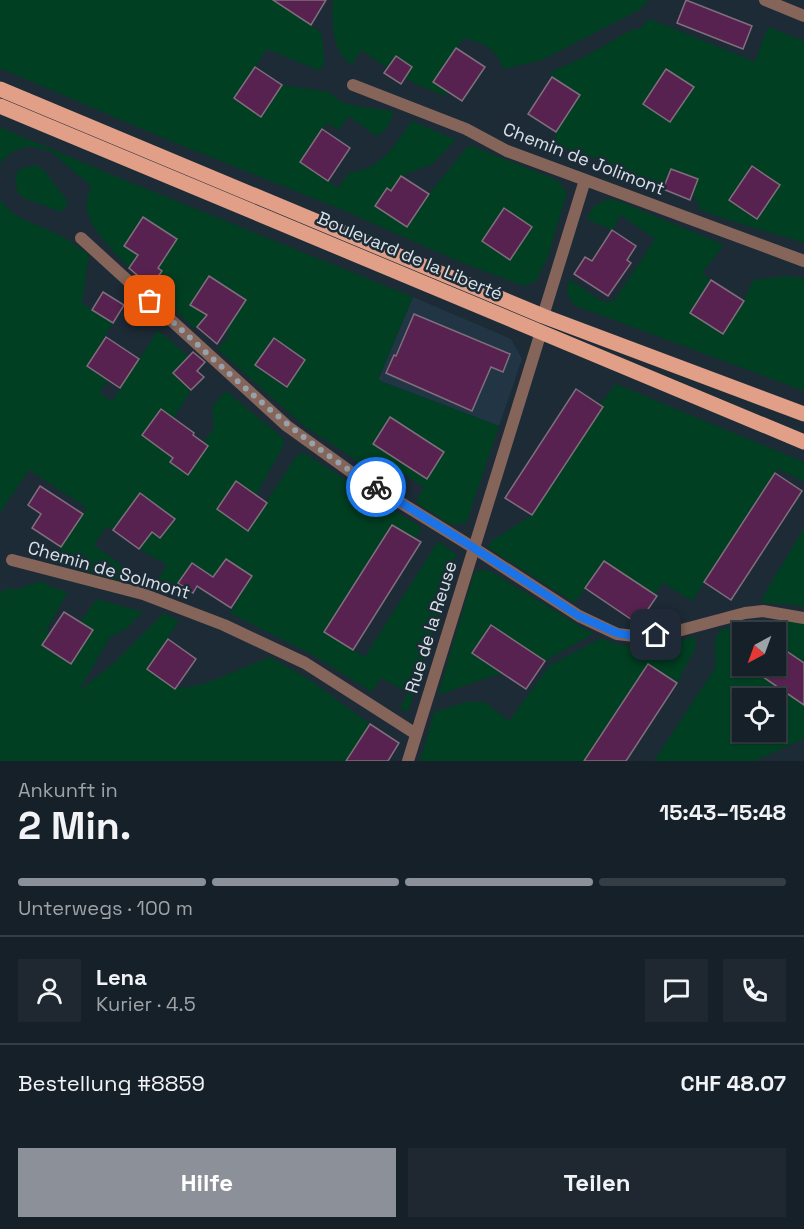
<!DOCTYPE html>
<html lang="de">
<head>
<meta charset="utf-8">
<style>
	:root { --surface:#162028; --page:#1f2830; --text:#f1f3f6; --muted:#9ea3a8; --line:#353e45; --accent:#8c9099 }
	body { margin:0; font-family:"Space Grotesk",sans-serif; background:var(--page); color:var(--text); height:100vh; display:flex; flex-direction:column; font-size:22px; white-space:nowrap }
	* { box-sizing:border-box; margin:0 }
	p { font-size:20px; color:var(--muted) }
	.icon { flex:none; width:33px; height:33px; fill:none; stroke:currentColor; stroke-width:2; stroke-linecap:round; stroke-linejoin:round }
	.map { position:relative; height:761px; overflow:hidden }
	.drawer { display:flex; flex-direction:column; background:var(--surface); flex:1 }
	.drawer>* { flex:none }
	.needle { width:39px; rotate:221deg }
	.buttons { position:absolute; left:732px; top:622px; display:grid; gap:12px }
	.buttons a { display:grid; place-items:center; width:54px; height:54px; border-radius:0px; background:var(--surface); box-shadow:0 2px 4px #0004,0 0 0 2px var(--line); font-size:30px }
	.pin { position:absolute; display:grid; place-items:center; width:51px; height:51px; color:#fff; margin:-26px; border-radius:12px; box-shadow:0 3px 9px #0006 }
	.courier { position:absolute; display:grid; place-items:center; width:60px; height:60px; margin:-30px; border:4px solid #1a73e8; border-radius:50%; background:#fff; color:#222; box-shadow:0 2px 8px #0007 }
	.overview em { font-style:normal; font-weight:700 }
	.overview div { display:flex; flex-direction:column-reverse }
	.overview { display:flex; align-items:center; justify-content:space-between; height:102px; padding:0 18px }
	h1 { font-size:39px; font-weight:700; line-height:45px }
	.bar { display:grid; grid-template-columns:repeat(4,1fr); gap:9px 6px; align-content:center; height:72px; padding:0 18px }
	.bar i { height:8px; border-radius:4px; background:var(--line) }
	.bar .on { background:var(--accent) }
	.bar p { grid-column:span 4 }
	.line { display:flex; align-items:center; gap:15px; padding:0 18px; border-top:2px solid var(--line) }
	.line div { flex:1 }
	.round { display:grid; place-items:center; flex:none; width:63px; height:63px; border-radius:0px; background:var(--page) }
	.button { display:flex; gap:12px; margin-top:auto; padding:12px 18px }
	.button a { flex:1; height:69px; border-radius:0px; background:var(--accent); color:#fff; font-size:24px; font-weight:700; line-height:69px; text-align:center }
	.button a+a { background:var(--page); color:var(--text) }
	.map>svg:first-child { display:block }
	.built { fill:#213544 }
	.green { fill:#003f22; fill-rule:evenodd }
	.building { fill:#582250; stroke:#7f6f7c; stroke-width:1.5 }
	.lines { fill:none; stroke-linecap:round; stroke-linejoin:round }
	.minor { stroke:#85655a; stroke-width:12 }
	.primary { stroke:#e19f88; stroke-width:15 }
	.done { stroke:#97a1aa; stroke-width:6; stroke-dasharray:0 10.8 }
	.route { stroke:#1a73e8; stroke-width:8 }
	.labels { text-anchor:middle; stroke-width:5; stroke-linejoin:round; paint-order:stroke }
	.street-label { font-size:18px; fill:#d8e1e8; stroke:#1d2b36 }
</style>
</head>
<body>
<div class="map">
<svg width="804" height="761" viewBox="0 0 804 761">
	<rect width="100%" height="100%" fill="#1d2b36"/>
	<polygon class="built" points="413,297 511,339 522,359 499,426 378,380"/>
	<g class="green">
		<path d="M0,0H279L277,3L321,32L325,61L320,71L267,49L234,99L261,117L282,85L329,92L341,102L356,106L393,111C391,123 388,130 376,136L349,116L339,130L327,123L300,162L338,188L350,172C383,169 394,145 412,121L456,140L432,164L401,176L391,191L375,206L407,227L429,194L469,145L557,180L567,192L548,257L536,281L524,286L458,261L350,213L168,140L0,68Z"/>
		<path d="M333,0H649L639,10L542,60L503,69C497,48 484,44 464,38L434,82L448,92L444,96L414,83L405,77L412,67L396,56L387,68L361,50L352,65C331,51 332,23 333,0Z"/>
		<path d="M650,19L755,62L768,27L804,41V243C769,231 733,224 699,209L698,201L692,195L698,179L672,169L663,189L595,158L553,144L556,132L580,95L549,73L584,57L635,28L637,31Z"/>
		<path d="M0,127L117,177L413,297L378,380L499,426L466,524H449L416,502L424,487L400,472L391,486L346,453L305,427L217,349L228,337L227,329L245,299L209,276L191,305L206,317L195,329L151,287L162,271L158,268L143,217L124,245L138,255L129,268C116,254 90,229 87,210C86,203 88,193 91,186L50,151L29,146L12,152L1,162L0,167Z"/>
		<polygon points="35,165 43,169 66,199 68,204 61,212 21,197 17,191 15,176 20,169"/>
		<path d="M0,199C14,221 40,224 61,236C70,241 80,248 89,255L82,303L113,323L87,365L108,380L99,393L112,401L158,330L188,356L173,374L191,390L174,418L161,409L142,435L173,458L170,462L187,474L203,443L214,428L212,407L226,391L283,438L284,445L256,495L236,481L217,509L248,530L297,455L304,453L422,528L415,539L391,525L325,632L365,657L438,541L456,554L453,571L408,712L400,708L408,693L381,678L372,692L311,654L230,613L252,577L226,559L213,578L192,563L174,589C167,592 160,589 154,584L167,565L139,549L152,532L161,538L174,519L140,493L113,530L107,526L94,545L135,575V579L132,584L50,562L87,508L29,470L0,513Z"/>
		<path d="M608,199L619,201L724,245L702,273L711,280L690,313L723,334L744,301L753,280L786,276L804,278V391L576,306C566,297 566,291 569,279L603,302L614,301L655,239L621,215L612,230L586,219L594,206Z"/>
		<polygon points="616,384 804,462 804,482 779,469 775,473 692,601 663,583 655,594 604,561 575,603 487,547 493,540 532,515 603,407 599,405"/>
		<polygon points="804,528 804,607 788,604 762,603 764,595"/>
		<polygon points="481,570 490,571 593,634 545,661 491,625 472,653 502,673 438,695 474,573"/>
		<polygon points="41,581 54,588 68,592 46,630 50,633 80,622 97,599 143,612 125,630 110,637 79,691 114,663 164,613 179,621 147,669 175,689 204,684 270,657 310,680 370,724 346,761 0,761 0,594 4,589 18,589"/>
		<path d="M764,620L800,622L804,624V663L776,644V633H742V666H749L804,705V739L754,761H654L715,668C716,659 714,645 716,638C721,623 751,623 764,620ZM742,699H776V732H742Z"/>
		<path d="M695,636L696,647L677,683L648,664L584,761H420L434,712L467,702H484L509,721L550,665L602,638C633,654 663,646 695,636Z"/>
	</g>
	<g class="building">
		<polygon points="273,0 326,0 311,25"/>
		<polygon points="686,0 752,26 743,49 677,23"/>
		<polygon points="456,48 485,67 462,101 433,82"/>
		<polygon points="396,56 412,67 401,84 384,73"/>
		<polygon points="255,67 282,85 261,117 234,98"/>
		<polygon points="666,69 694,87 670,122 643,104"/>
		<polygon points="552,77 580,95 556,132 528,114"/>
		<polygon points="322,129 350,148 328,181 300,162"/>
		<polygon points="752,166 780,185 757,219 729,200"/>
		<polygon points="671,169 698,179 690,200 663,189"/>
		<polygon points="401,176 429,194 407,227 375,206 387,188 391,191"/>
		<polygon points="504,208 532,227 510,260 482,241"/>
		<polygon points="143,217 177,239 158,268 162,271 151,287 129,268 138,255 124,246"/>
		<polygon points="612,230 636,246 627,260 631,263 608,296 574,274 585,257 592,261"/>
		<polygon points="209,276 246,300 217,344 197,327 207,315 190,305"/>
		<polygon points="711,280 744,301 723,334 690,313"/>
		<polygon points="103,292 124,305 113,323 92,310"/>
		<polygon points="414,314 510,354 503,372 491,367 472,411 386,373 394,355 396,356"/>
		<polygon points="106,337 139,359 120,388 87,366"/>
		<polygon points="274,338 305,360 287,387 255,365"/>
		<polygon points="193,352 205,362 197,371 204,377 191,390 173,373"/>
		<polygon points="576,389 603,407 532,515 505,498"/>
		<polygon points="161,409 194,433 193,435 208,446 188,475 170,462 173,458 142,435"/>
		<polygon points="390,417 444,452 427,479 373,444"/>
		<polygon points="775,473 802,491 731,600 704,582"/>
		<polygon points="236,481 267,503 248,531 217,509"/>
		<polygon points="40,486 83,514 61,547 32,528 41,514 28,505"/>
		<polygon points="140,493 175,519 160,538 152,532 139,549 113,530"/>
		<polygon points="392,525 421,542 353,650 324,632"/>
		<polygon points="226,559 252,576 231,608 197,586 193,593 178,583 192,563 213,577"/>
		<polygon points="604,561 657,596 638,624 585,588"/>
		<polygon points="64,612 93,630 71,664 42,645"/>
		<polygon points="491,625 545,661 526,689 472,653"/>
		<polygon points="168,639 196,659 175,689 147,669"/>
		<polygon points="776,644 804,663 804,705 747,666 776,666"/>
		<polygon points="648,664 677,683 626,761 584,761"/>
		<polygon points="370,724 399,743 388,761 346,761"/>
	</g>
	<g class="lines">
		<g class="minor">
			<polyline points="765,0 804,16"/>
			<polyline points="353,85 466,129 507,151 804,261"/>
			<polyline points="81,238 287,426 351,472 474,548 579,616 617,634 634,636 674,632 745,613 763,611 804,618"/>
			<polyline points="543,316 585,180"/>
			<polyline points="12,560 143,594 224,625 305,663 416,734"/>
			<polyline points="408,761 541,332"/>
		</g>
		<g class="primary">
			<polyline points="0,89 543,316 804,414"/>
			<polyline points="0,106 804,442"/>
		</g>
	</g>
	<g class="lines">
		<path class="done" d="M150,301C223,367 291,436 376,487"/>
		<polyline class="route" points="376,487 474,548 579,616 617,633 634,636 656,635"/>
	</g>
	<g class="labels">
		<g class="street-label">
			<text transform="translate(584 159) rotate(21)" y="6">Chemin de Jolimont</text>
			<text transform="translate(410 256) rotate(23)" y="6">Boulevard de la Liberté</text>
			<text transform="translate(109 570) rotate(16)" y="6">Chemin de Solmont</text>
			<text transform="translate(431 627) rotate(-73)" y="6">Rue de la Reuse</text>
		</g>
	</g>
</svg>
<div class="buttons">
<a><svg class="needle" viewBox="-14 -14 28 28"><path d="M0-13l5 13h-10z" fill="#e53935"/><path d="M0 13l5-13h-10z" fill="#9ea3a8"/></svg></a>
<a><svg class="icon" aria-label="locate" viewBox="0 0 24 24"><circle cx="12" cy="12" r="6"/><path d="M12 2v4M12 18v4M2 12h4M18 12h4"/></svg></a>
</div>
<div class="pin" style="left:150px;top:301px;background:#ea580c"><svg class="icon" aria-label="bag" viewBox="0 0 24 24"><path d="M5 8h14l-1 12H6zM9 8a3 3 0 0 1 6 0"/></svg></div>
<div class="pin" style="left:656px;top:635px;background:#1f2937"><svg class="icon" aria-label="home" viewBox="0 0 24 24"><path d="M3 11l9-7 9 7M6 9v11h12V9"/></svg></div>
<div class="courier" style="left:376px;top:487px"><svg class="icon" aria-label="bike" viewBox="0 0 24 24"><circle cx="6" cy="16" r="4"/><circle cx="18" cy="16" r="4"/><path d="M6 16l4-8h5l3 8M10 8l3 8H6M13 5h3"/></svg></div>
</div>
<section class="drawer">
<div class="overview"><div><h1>2 Min.</h1><p>Ankunft in</p></div><em>15:43–15:48</em></div>
<div class="bar"><i class="on"></i><i class="on"></i><i class="on"></i><i></i><p>Unterwegs · 100 m</p></div>
<div class="line" style="height:108px"><a class="round"><svg class="icon" aria-label="person" viewBox="0 0 24 24"><circle cx="12" cy="8" r="4"/><path d="M4 21q1-7 8-7t8 7"/></svg></a><div><b>Lena</b><p>Kurier · 4.5</p></div><a class="round"><svg class="icon" aria-label="chat" viewBox="0 0 24 24"><path d="M4 5h16v11H9l-5 4z"/></svg></a><a class="round"><svg class="icon" aria-label="phone" viewBox="0 0 24 24"><path d="M5 4h4l2 5-3 2q2 4 5 5l2-3 5 2v4C11 20 4 13 5 4z"/></svg></a></div>
<div class="line" style="height:78px"><div>Bestellung #8859</div><b>CHF 48.07</b></div>
<div class="button"><a>Hilfe</a><a>Teilen</a></div>
</section>
</body>
</html>
